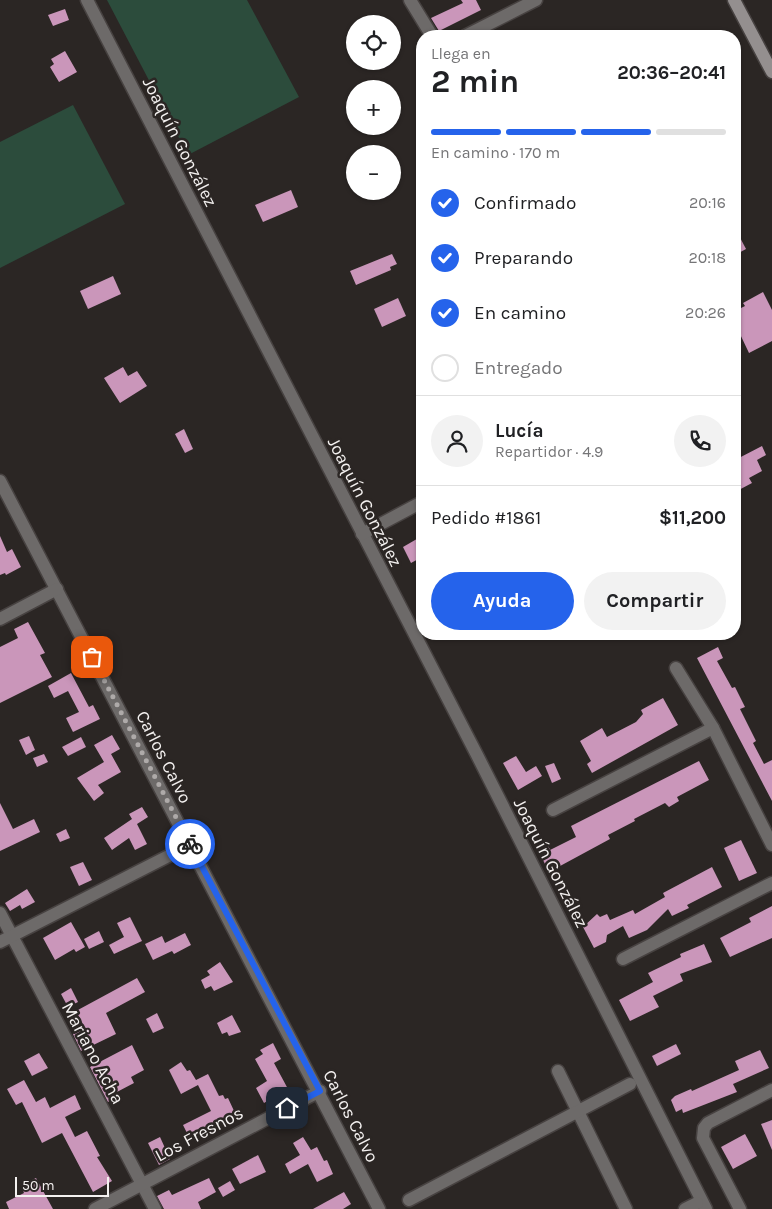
<!DOCTYPE html>
<html lang="es">
<head>
<meta charset="utf-8">
<style>
	:root { --surface:#fff; --page:#f2f2f2; --text:#202124; --muted:#757577; --line:#e0e0e0; --accent:#2563eb }
	body { margin:0; font-family:Karla,sans-serif; background:var(--page); color:var(--text); height:100vh; display:flex; flex-direction:column; font-size:19px; white-space:nowrap }
	* { box-sizing:border-box; margin:0 }
	p { font-size:16px; color:var(--muted) }
	.icon { flex:none; width:28px; height:28px; fill:none; stroke:currentColor; stroke-width:2; stroke-linecap:round; stroke-linejoin:round }
	.map { position:relative; flex:1; overflow:hidden }
	.drawer { position:absolute; left:416px; top:30px; width:325px; height:610px; display:flex; flex-direction:column; background:var(--surface); border-radius:20px; box-shadow:0 1px 4px #0004 }
	.drawer>* { flex:none }
	.controls { position:absolute; left:346px; top:15px; display:grid; gap:10px }
	.controls a { display:grid; place-items:center; width:55px; height:55px; border-radius:50%; background:var(--surface); box-shadow:0 1px 4px #0004; font-size:25px }
	.scale { position:absolute; left:15px; bottom:12px; width:94px; box-sizing:border-box; padding-left:5px; border:2px solid #f4f1f0; border-top:0; font-size:14px; line-height:18px; white-space:nowrap; color:#f4f1f0; -webkit-text-stroke:4px #2b2624; paint-order:stroke }
	.pin { position:absolute; display:grid; place-items:center; width:42px; height:42px; color:#fff; margin:-21px; border-radius:10px; box-shadow:0 2px 8px #0006 }
	.courier { position:absolute; display:grid; place-items:center; width:50px; height:50px; margin:-25px; border:4px solid #2563eb; border-radius:50%; background:#fff; color:#222; box-shadow:0 1px 6px #0007 }
	.overview em { font-style:normal; font-weight:700 }
	.overview div { display:flex; flex-direction:column-reverse }
	.overview { display:flex; align-items:center; justify-content:space-between; height:85px; padding:0 15px }
	h1 { font-size:32px; font-weight:700; line-height:38px }
	.bar { display:grid; grid-template-columns:repeat(4,1fr); gap:8px 5px; align-content:center; height:60px; padding:0 15px }
	.bar i { height:6px; border-radius:4px; background:var(--line) }
	.bar .selected { background:var(--accent) }
	.bar p { grid-column:span 4 }
	.line { display:flex; align-items:center; gap:12px; padding:0 15px; border-top:1px solid var(--line) }
	.line div { flex:1 }
	.round { display:grid; place-items:center; flex:none; width:52px; height:52px; border-radius:26px; background:var(--page) }
	ol { padding:0 15px; list-style:none }
	li { display:flex; align-items:center; gap:15px; height:55px }
	li p { margin-inline-start:auto }
	li .icon { padding:5px; border-radius:50%; background:var(--accent); color:#fff; stroke-width:4 }
	li:last-child { color:var(--muted) }
	li i { width:28px; height:28px; border:2px solid var(--line); border-radius:50% }
	.action { display:flex; gap:10px; margin-top:auto; padding:10px 15px }
	.action a { flex:1; height:58px; border-radius:30px; background:var(--accent); color:#fff; font-size:20px; font-weight:700; line-height:58px; text-align:center }
	.action a+a { background:var(--page); color:var(--text) }
	.map>svg:first-child { display:block }
	.green { fill:#2c4c3c }
	.building { fill:#ca96ba }
	.lines { fill:none; stroke-linecap:round; stroke-linejoin:round }
	.street-casing { stroke:#474241; stroke-width:15 }
	.secondary-casing { stroke:#474241; stroke-width:15 }
	.street { stroke:#6d6a69; stroke-width:12 }
	.secondary { stroke:#948f8f; stroke-width:12 }
	.done { stroke:#aeaaa9; stroke-width:5; stroke-dasharray:0 9 }
	.route { stroke:#2563eb; stroke-width:6 }
	.labels { text-anchor:middle; stroke-width:5; stroke-linejoin:round; paint-order:stroke }
	.street-label { font-size:18px; fill:#f4f1f0; stroke:#2b2624 }
</style>
</head>
<body>
<div class="map">
<svg width="772" height="1209" viewBox="0 0 772 1209">
	<rect width="100%" height="100%" fill="#2b2624"/>
	<g class="green">
		<polygon points="107,0 247,0 299,97 188,155"/>
		<polygon points="73,105 125,204 0,268 0,142"/>
	</g>
	<g class="building">
		<polygon points="461,0 476,0 481,10 439,31 431,18 463,3"/>
		<polygon points="65,9 69,20 53,26 48,15"/>
		<polygon points="65,51 77,72 59,82 50,67 54,64 51,59"/>
		<polygon points="291,190 298,207 263,222 255,205"/>
		<polygon points="735,228 746,249 735,255"/>
		<polygon points="392,254 397,264 390,267 391,270 356,285 350,271"/>
		<polygon points="113,276 121,294 88,309 80,291"/>
		<polygon points="763,292 772,310 772,341 749,353 739,332 735,334 735,311 745,306 743,303"/>
		<polygon points="398,298 406,316 382,327 374,309"/>
		<polygon points="123,367 128,376 137,371 147,386 120,403 104,378"/>
		<polygon points="184,429 193,449 185,453 175,434"/>
		<polygon points="762,446 766,455 757,460 762,471 749,478 752,483 735,492 735,460"/>
		<polygon points="0,536 7,552 12,549 21,567 6,575 5,573 0,575"/>
		<polygon points="422,536 422,557 411,563 403,547"/>
		<polygon points="28,622 45,653 40,655 52,677 0,703 0,647 18,638 14,629"/>
		<polygon points="718,647 723,658 717,661 732,688 735,687 745,707 740,709 756,741 753,743 764,764 772,760 772,801 697,658"/>
		<polygon points="71,673 89,707 93,705 100,719 73,732 66,718 79,712 68,691 54,698 48,686"/>
		<polygon points="663,698 678,725 592,773 587,764 591,761 580,741 602,728 607,737 636,722 643,714 641,710"/>
		<polygon points="112,735 120,749 111,754 121,772 98,785 104,793 94,801 77,778 104,762 94,745"/>
		<polygon points="29,736 35,750 26,755 19,740"/>
		<polygon points="81,737 86,747 68,756 62,747"/>
		<polygon points="44,754 48,762 37,767 33,758"/>
		<polygon points="516,756 526,772 536,766 542,776 518,790 503,763"/>
		<polygon points="699,761 709,780 677,797 679,801 669,807 665,803 634,819 635,821 608,835 610,839 549,872 538,850 548,845 550,850 576,837 571,826"/>
		<polygon points="554,763 561,779 552,783 545,766"/>
		<polygon points="0,803 13,829 34,819 40,832 0,851"/>
		<polygon points="142,807 148,817 137,824 147,844 135,850 129,838 112,850 104,838 132,819 129,814"/>
		<polygon points="66,829 70,838 60,842 56,834"/>
		<polygon points="741,840 757,873 739,881 724,848"/>
		<polygon points="83,862 92,880 79,886 70,867"/>
		<polygon points="712,867 722,887 687,905 689,908 672,916 668,909 647,930 629,938 623,926 607,935 606,942 594,948 583,927 597,914 600,917 607,914 610,920 633,910 635,914 665,897 663,893"/>
		<polygon points="27,889 35,902 22,909 20,905 10,911 5,903"/>
		<polygon points="772,906 772,938 730,957 720,938 751,922 749,918"/>
		<polygon points="130,917 142,941 114,954 109,945 124,937 117,923"/>
		<polygon points="71,922 85,947 76,952 74,949 55,960 43,938"/>
		<polygon points="99,931 104,942 89,949 84,939"/>
		<polygon points="185,933 191,945 174,954 172,951 153,960 145,944 162,936 165,943"/>
		<polygon points="704,944 712,962 680,974 683,981 653,996 659,1007 630,1021 619,1000 653,982 648,973 681,957 680,954"/>
		<polygon points="220,962 233,982 214,991 211,986 205,989 201,980 210,975 207,971"/>
		<polygon points="137,978 145,992 106,1013 116,1034 81,1051 73,1034 85,1028 76,1011"/>
		<polygon points="71,988 78,1002 68,1007 61,994"/>
		<polygon points="157,1013 164,1028 153,1033 146,1019"/>
		<polygon points="232,1015 241,1032 229,1036 227,1032 222,1034 217,1023"/>
		<polygon points="273,1043 281,1059 274,1063 288,1089 264,1103 256,1088 267,1081 255,1059 263,1054 260,1050"/>
		<polygon points="676,1044 681,1054 657,1066 652,1056"/>
		<polygon points="132,1045 144,1070 131,1077 134,1083 115,1093 117,1096 108,1102 90,1067"/>
		<polygon points="760,1050 769,1068 733,1084 737,1092 683,1113 682,1109 676,1112 671,1100 675,1096 691,1089 692,1091 739,1070 735,1061"/>
		<polygon points="39,1053 48,1068 32,1076 24,1061"/>
		<polygon points="181,1062 187,1071 190,1070 196,1080 208,1074 219,1096 223,1095 225,1099 228,1098 235,1113 200,1131 202,1133 190,1139 183,1125 211,1111 198,1085 181,1094 169,1070"/>
		<polygon points="24,1080 36,1102 45,1097 50,1108 75,1095 81,1109 65,1117 75,1137 87,1131 100,1156 97,1157 112,1181 93,1192 62,1133 42,1143 22,1102 16,1105 7,1089"/>
		<polygon points="772,1120 772,1150 761,1124"/>
		<polygon points="745,1134 757,1156 733,1169 721,1147"/>
		<polygon points="160,1137 170,1159 159,1165 148,1143"/>
		<polygon points="303,1137 311,1150 317,1147 324,1161 327,1160 333,1174 317,1182 308,1164 290,1174 285,1164 300,1155 293,1143"/>
		<polygon points="258,1155 266,1172 240,1184 232,1169"/>
		<polygon points="36,1178 53,1209 9,1209 6,1202 24,1193 21,1186"/>
		<polygon points="209,1178 216,1192 198,1202 201,1209 164,1209 157,1196 169,1190 172,1195"/>
		<polygon points="230,1181 235,1190 223,1197 218,1188"/>
		<polygon points="344,1192 351,1204 343,1209 313,1209"/>
	</g>
	<g class="lines">
		<defs>
			<g id="street">
				<polyline points="87,0 477,755 706,1209"/>
				<polyline points="410,0 432,36"/>
				<polyline points="465,36 536,0"/>
				<polyline points="0,481 379,1209"/>
				<polyline points="362,534 422,502"/>
				<polyline points="0,619 57,589"/>
				<polyline points="676,668 713,728 772,845"/>
				<polyline points="553,810 713,728"/>
				<polyline points="0,913 155,1209"/>
				<polyline points="0,942 190,845"/>
				<polyline points="623,959 772,883"/>
				<polyline points="558,1071 626,1209"/>
				<polyline points="409,1200 630,1084"/>
				<polyline points="95,1209 320,1091"/>
				<polyline points="685,1209 697,1203"/>
				<polyline points="740,1209 703,1138 704,1128 708,1123 772,1090"/>
			</g>
			<polyline id="secondary" points="734,0 772,72"/>
		</defs>
		<use href="#street" class="street-casing"/>
		<use href="#secondary" class="secondary-casing"/>
		<use href="#street" class="street"/>
		<use href="#secondary" class="secondary"/>
	</g>
	<g class="lines">
		<polyline class="done" points="92,657 190,844"/>
		<polyline class="route" points="190,844 320,1091 287,1108"/>
	</g>
	<g class="labels">
		<g class="street-label">
			<text transform="translate(180 142) rotate(63)" y="6">Joaquín González</text>
			<text transform="translate(365 502) rotate(63)" y="6">Joaquín González</text>
			<text transform="translate(164 757) rotate(63)" y="6">Carlos Calvo</text>
			<text transform="translate(551 863) rotate(63)" y="6">Joaquín González</text>
			<text transform="translate(93 1053) rotate(62)" y="6">Mariano Acha</text>
			<text transform="translate(351 1116) rotate(63)" y="6">Carlos Calvo</text>
			<text transform="translate(199 1134) rotate(-28)" y="6">Los Fresnos</text>
		</g>
	</g>
</svg>
<div class="controls">
<a><svg class="icon" aria-label="locate" viewBox="0 0 24 24"><circle cx="12" cy="12" r="6"/><path d="M12 2v4M12 18v4M2 12h4M18 12h4"/></svg></a>
<a>+</a>
<a>−</a>
</div>
<div class="scale">50 m</div>
<div class="pin" style="left:92px;top:657px;background:#ea580c"><svg class="icon" aria-label="bag" viewBox="0 0 24 24"><path d="M5 8h14l-1 12H6zM9 8a3 3 0 0 1 6 0"/></svg></div>
<div class="pin" style="left:287px;top:1108px;background:#1f2937"><svg class="icon" aria-label="home" viewBox="0 0 24 24"><path d="M3 11l9-7 9 7M6 9v11h12V9"/></svg></div>
<div class="courier" style="left:190px;top:844px"><svg class="icon" aria-label="bike" viewBox="0 0 24 24"><circle cx="6" cy="16" r="4"/><circle cx="18" cy="16" r="4"/><path d="M6 16l4-8h5l3 8M10 8l3 8H6M13 5h3"/></svg></div>
<section class="drawer">
<div class="overview"><div><h1>2 min</h1><p>Llega en</p></div><em>20:36–20:41</em></div>
<div class="bar"><i class="selected"></i><i class="selected"></i><i class="selected"></i><i></i><p>En camino · 170 m</p></div>
<ol>
<li><svg class="icon" aria-label="check" viewBox="0 0 24 24"><path d="M5 12l5 5 9-10"/></svg>Confirmado<p>20:16</p></li>
<li><svg class="icon" aria-label="check" viewBox="0 0 24 24"><path d="M5 12l5 5 9-10"/></svg>Preparando<p>20:18</p></li>
<li><svg class="icon" aria-label="check" viewBox="0 0 24 24"><path d="M5 12l5 5 9-10"/></svg>En camino<p>20:26</p></li>
<li><i></i>Entregado</li>
</ol>
<div class="line" style="height:90px"><a class="round"><svg class="icon" aria-label="person" viewBox="0 0 24 24"><circle cx="12" cy="8" r="4"/><path d="M4 21q1-7 8-7t8 7"/></svg></a><div><b>Lucía</b><p>Repartidor · 4.9</p></div><a class="round"><svg class="icon" aria-label="phone" viewBox="0 0 24 24"><path d="M5 4h4l2 5-3 2q2 4 5 5l2-3 5 2v4C11 20 4 13 5 4z"/></svg></a></div>
<div class="line" style="height:65px"><div>Pedido #1861</div><b>$11,200</b></div>
<div class="action"><a>Ayuda</a><a>Compartir</a></div>
</section>
</div>
</body>
</html>
